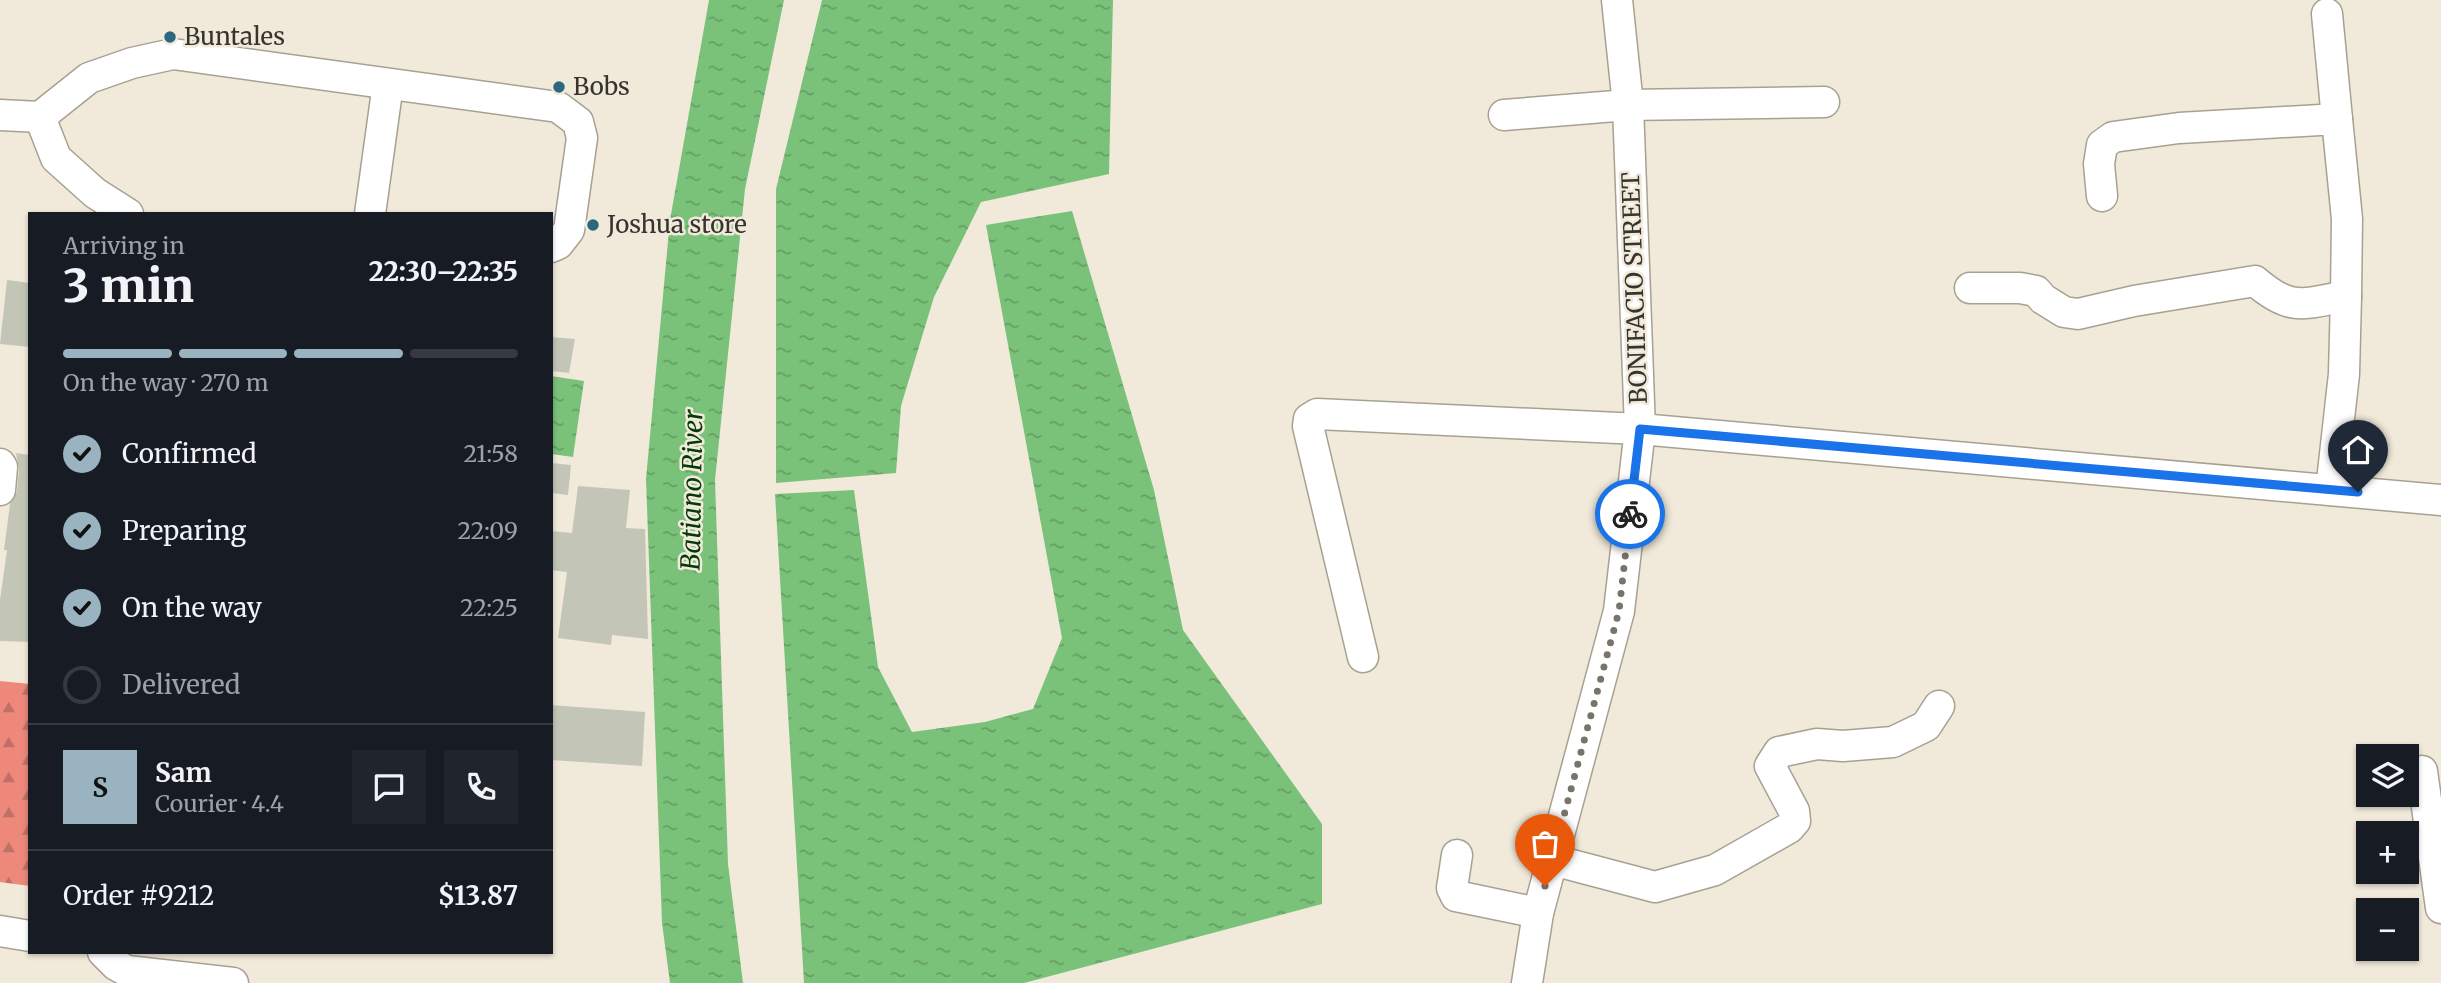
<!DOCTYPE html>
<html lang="en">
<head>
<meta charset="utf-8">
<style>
	:root { --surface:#171b24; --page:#20242c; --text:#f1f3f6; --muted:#9ea1a6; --line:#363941; --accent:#99b4c0 }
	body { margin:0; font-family:Merriweather,serif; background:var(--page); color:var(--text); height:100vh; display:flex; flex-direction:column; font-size:26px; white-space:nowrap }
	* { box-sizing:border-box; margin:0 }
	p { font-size:23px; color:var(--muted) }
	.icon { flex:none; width:38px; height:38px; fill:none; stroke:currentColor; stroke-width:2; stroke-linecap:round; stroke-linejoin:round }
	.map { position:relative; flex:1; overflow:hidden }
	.drawer { position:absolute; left:28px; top:212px; width:525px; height:742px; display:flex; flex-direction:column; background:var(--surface); border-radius:0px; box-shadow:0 2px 5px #0004 }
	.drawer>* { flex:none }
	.buttons { position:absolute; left:2356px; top:744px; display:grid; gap:14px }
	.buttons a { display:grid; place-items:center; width:63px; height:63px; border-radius:0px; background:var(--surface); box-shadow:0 2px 5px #0004; font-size:35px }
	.pin { position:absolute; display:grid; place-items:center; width:60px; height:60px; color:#fff; margin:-72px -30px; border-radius:50% 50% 50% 0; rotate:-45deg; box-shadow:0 0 7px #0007 }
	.pin .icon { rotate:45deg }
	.courier { position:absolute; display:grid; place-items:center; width:70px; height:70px; margin:-35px; border:5px solid #1a73e8; border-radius:50%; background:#fff; color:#222; box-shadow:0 2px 9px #0007 }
	.summary em { font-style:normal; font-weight:800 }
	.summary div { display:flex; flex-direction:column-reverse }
	.summary { display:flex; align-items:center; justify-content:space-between; height:119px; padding:0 35px }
	h1 { font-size:46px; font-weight:800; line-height:52px }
	.bar { display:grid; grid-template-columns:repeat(4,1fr); gap:10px 7px; align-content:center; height:84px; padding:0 35px }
	.bar i { height:9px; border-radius:5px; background:var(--line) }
	.bar .active { background:var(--accent) }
	.bar p { grid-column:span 4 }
	.line { display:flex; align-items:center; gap:18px; padding:0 35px; border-top:2px solid var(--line) }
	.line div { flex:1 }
	.round { display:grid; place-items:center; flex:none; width:74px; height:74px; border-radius:0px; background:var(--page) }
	ol { padding:0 35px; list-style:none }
	li { display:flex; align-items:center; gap:21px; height:77px }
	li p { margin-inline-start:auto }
	li .icon { padding:7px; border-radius:50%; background:var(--accent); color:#111; stroke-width:4 }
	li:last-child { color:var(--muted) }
	li i { width:38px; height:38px; border:4px solid var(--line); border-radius:50% }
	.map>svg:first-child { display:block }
	.forest { fill:url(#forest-firs) }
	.water { fill:url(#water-ripples) }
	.building { fill:#c3c6b6 }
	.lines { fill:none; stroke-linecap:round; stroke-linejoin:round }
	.minor-casing { stroke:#a7a192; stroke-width:33 }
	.minor { stroke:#fff; stroke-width:30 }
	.done { stroke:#78746b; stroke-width:7; stroke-dasharray:0 12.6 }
	.route { stroke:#1a73e8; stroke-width:9 }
	.poi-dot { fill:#2d667f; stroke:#f1eadb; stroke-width:2.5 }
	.labels { text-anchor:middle; stroke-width:5; stroke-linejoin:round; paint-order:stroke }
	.poi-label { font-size:24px; fill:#37342e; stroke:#f1eadb; text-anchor:start }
	.street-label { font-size:24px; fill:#37342e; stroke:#f1eadb }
	.water-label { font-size:26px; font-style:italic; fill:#043908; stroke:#f1eadb }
</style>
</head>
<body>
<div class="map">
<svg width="2441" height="983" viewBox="0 0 2441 983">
	<defs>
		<pattern id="forest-firs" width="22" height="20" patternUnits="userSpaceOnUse" patternTransform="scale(1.75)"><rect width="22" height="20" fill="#ed887b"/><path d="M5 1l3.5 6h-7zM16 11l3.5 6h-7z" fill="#c17065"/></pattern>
		<pattern id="water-ripples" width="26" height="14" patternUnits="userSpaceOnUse" patternTransform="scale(1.75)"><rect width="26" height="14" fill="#7ac279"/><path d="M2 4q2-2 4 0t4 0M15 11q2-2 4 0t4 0" fill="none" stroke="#659e64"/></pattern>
	</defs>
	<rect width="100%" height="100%" fill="#f1eadb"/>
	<polygon class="forest" points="0,681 30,684 30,886 0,882"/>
	<g class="water">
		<polygon points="709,0 784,0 745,189 715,480 728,864 743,983 670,983 662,923 646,479 670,220"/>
		<polygon points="822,0 1113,0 1109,174 981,202 934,297 901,406 896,473 776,483 776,189"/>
		<polygon points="1072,211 1154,490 1183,630 1322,824 1322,904 1024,983 804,983 775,494 854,490 878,667 912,732 985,722 1033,709 1062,638 986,225"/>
		<polygon points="551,376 584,381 573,457 551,454"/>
	</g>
	<g class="building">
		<polygon points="7,280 30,283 30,347 0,344"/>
		<polygon points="551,337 575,339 569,373 551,371"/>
		<polygon points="16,453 30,455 30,642 0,641 0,600 7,550 4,550 10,504 17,492 19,469"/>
		<polygon points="551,463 571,465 568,495 551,493"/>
		<polygon points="578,486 630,490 626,528 645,529 648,639 612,635 611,645 558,638 567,572 551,570 551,531 572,533"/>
		<polygon points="551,705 645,712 642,766 551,760"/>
	</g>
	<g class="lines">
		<defs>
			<g id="minor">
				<polyline points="2327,14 2337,119"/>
				<polyline points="0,115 40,117 89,78 132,63 173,54 558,107 578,122 582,138 569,230 558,244 551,247"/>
				<polyline points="1504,115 1628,105 1824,102"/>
				<polyline points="40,117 56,158 95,193 128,214"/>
				<polyline points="2102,196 2099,164 2102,145 2113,137 2179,128 2337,119 2347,219 2346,296 2344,374 2331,490"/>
				<polyline points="370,214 388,84"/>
				<path d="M1970,288H2020L2036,291L2043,299L2064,312L2078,314L2134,301L2255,281C2291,312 2303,304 2346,296"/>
				<polyline points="0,464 2,467 0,490"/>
				<polyline points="1363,657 1308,426 1309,419 1317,414 1640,429 2441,500"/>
				<polyline points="2422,771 2441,908"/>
				<polyline points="1457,855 1452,888 1456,896 1538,913"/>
				<polyline points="1553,860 1655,887 1715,870 1789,828 1795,821 1794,811 1770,766 1779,752 1817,744 1843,746 1893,742 1926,726 1939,706"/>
				<polyline points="0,931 30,936"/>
				<polyline points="103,952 116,965 127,971 233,983"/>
				<polyline points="1527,983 1538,913 1619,611 1640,429 1628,105 1617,0"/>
			</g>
		</defs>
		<use href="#minor" class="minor-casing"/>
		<use href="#minor" class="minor"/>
	</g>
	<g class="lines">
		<polyline class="done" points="1545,886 1619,611 1630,514"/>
		<polyline class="route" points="1630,514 1640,429 2358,492"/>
	</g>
	<g class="poi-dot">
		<circle cx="170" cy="37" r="7"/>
		<circle cx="559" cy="87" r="7"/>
		<circle cx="593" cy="225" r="7"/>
	</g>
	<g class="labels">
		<g class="poi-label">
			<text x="184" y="45">Buntales</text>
			<text x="573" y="95">Bobs</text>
			<text x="607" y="233">Joshua store</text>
		</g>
		<g class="street-label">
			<text transform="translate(1635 288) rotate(-92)" y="8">BONIFACIO STREET</text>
		</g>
		<g class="water-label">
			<text transform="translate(692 490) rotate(-89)" y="9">Batiano River</text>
		</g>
	</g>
</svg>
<div class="buttons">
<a><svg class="icon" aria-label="layers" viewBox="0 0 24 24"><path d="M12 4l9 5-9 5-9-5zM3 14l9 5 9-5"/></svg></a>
<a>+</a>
<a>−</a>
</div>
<div class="pin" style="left:1545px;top:886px;background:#ea580c"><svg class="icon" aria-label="bag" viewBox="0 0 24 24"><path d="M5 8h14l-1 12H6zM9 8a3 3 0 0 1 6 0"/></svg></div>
<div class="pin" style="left:2358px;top:492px;background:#1f2937"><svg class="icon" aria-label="home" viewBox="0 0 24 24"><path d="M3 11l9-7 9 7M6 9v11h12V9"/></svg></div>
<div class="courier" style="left:1630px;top:514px"><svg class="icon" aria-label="bike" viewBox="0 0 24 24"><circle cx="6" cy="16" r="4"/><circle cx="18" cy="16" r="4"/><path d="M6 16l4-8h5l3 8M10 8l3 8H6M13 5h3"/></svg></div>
<section class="drawer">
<div class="summary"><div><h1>3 min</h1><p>Arriving in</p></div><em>22:30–22:35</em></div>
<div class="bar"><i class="active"></i><i class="active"></i><i class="active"></i><i></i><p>On the way · 270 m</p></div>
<ol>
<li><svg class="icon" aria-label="check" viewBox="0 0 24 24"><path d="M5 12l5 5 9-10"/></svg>Confirmed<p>21:58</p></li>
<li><svg class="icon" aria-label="check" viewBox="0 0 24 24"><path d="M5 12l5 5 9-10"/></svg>Preparing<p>22:09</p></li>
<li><svg class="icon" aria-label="check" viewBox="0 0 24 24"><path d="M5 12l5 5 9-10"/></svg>On the way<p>22:25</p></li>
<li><i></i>Delivered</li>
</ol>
<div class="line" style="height:126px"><b class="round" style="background:var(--accent);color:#111">S</b><div><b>Sam</b><p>Courier · 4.4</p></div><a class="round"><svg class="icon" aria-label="chat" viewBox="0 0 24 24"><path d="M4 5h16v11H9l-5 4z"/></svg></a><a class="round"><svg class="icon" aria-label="phone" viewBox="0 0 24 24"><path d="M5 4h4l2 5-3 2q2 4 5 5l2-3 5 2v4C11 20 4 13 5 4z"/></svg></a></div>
<div class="line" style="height:91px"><div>Order #9212</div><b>$13.87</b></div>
</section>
</div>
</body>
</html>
